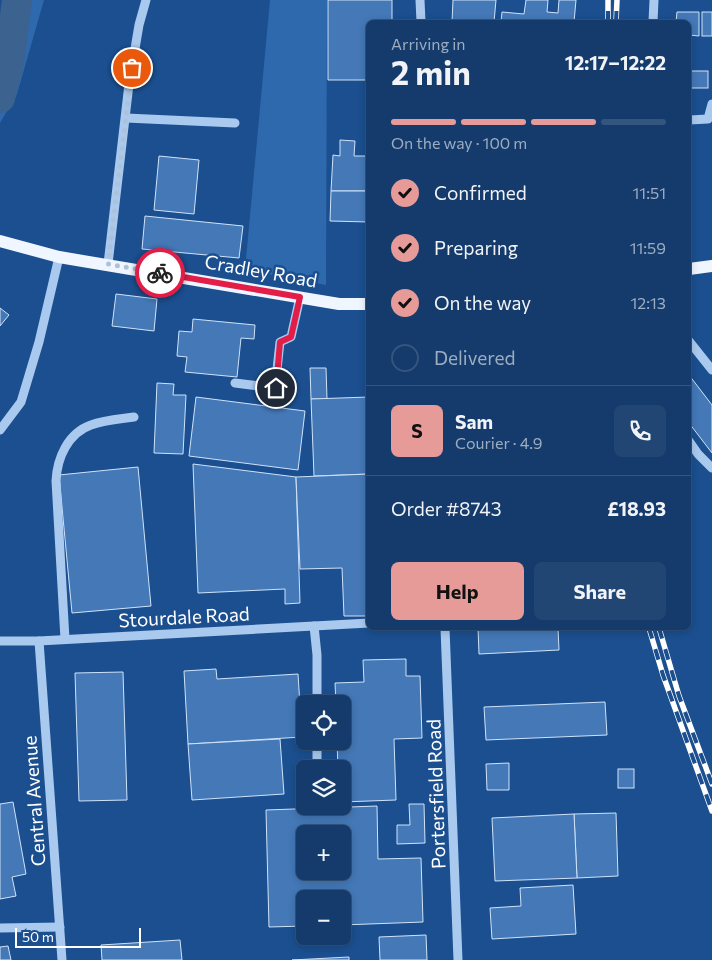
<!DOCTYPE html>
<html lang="en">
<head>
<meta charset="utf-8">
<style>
	:root { --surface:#143b6b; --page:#214673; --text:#f1f3f6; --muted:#9dadc1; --line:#33557e; --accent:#e69b98 }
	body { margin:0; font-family:Commissioner,sans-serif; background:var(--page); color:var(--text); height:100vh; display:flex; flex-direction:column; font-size:19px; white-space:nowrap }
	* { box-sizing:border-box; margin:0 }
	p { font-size:16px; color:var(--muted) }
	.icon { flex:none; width:28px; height:28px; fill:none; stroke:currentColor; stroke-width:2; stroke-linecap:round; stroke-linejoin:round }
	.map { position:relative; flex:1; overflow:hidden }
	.details { position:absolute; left:366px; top:20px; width:325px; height:610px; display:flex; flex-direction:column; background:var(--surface); border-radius:8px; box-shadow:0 2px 8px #0003,0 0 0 1px var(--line) }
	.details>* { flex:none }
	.fabs { position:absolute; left:296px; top:695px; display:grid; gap:10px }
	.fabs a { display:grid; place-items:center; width:55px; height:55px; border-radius:8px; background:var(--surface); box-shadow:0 2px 8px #0003,0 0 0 1px var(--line); font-size:25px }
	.scale { position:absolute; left:15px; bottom:12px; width:126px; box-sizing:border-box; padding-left:5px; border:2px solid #fff; border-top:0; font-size:14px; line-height:18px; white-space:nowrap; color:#fff; -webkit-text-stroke:4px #1b4f8f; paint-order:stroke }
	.pin { position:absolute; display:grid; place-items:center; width:42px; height:42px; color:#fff; margin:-21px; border:2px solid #fff; border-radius:50%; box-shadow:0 1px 5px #0007 }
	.courier { position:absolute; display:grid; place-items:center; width:50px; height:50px; margin:-25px; border:4px solid #e11d48; border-radius:50%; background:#fff; color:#222; box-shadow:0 1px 6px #0007 }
	.head em { font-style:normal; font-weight:700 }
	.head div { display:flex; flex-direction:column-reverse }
	.head { display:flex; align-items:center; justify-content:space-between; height:85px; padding:0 25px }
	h1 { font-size:32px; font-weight:700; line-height:38px }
	.bar { display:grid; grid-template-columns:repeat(4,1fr); gap:8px 5px; align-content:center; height:60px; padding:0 25px }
	.bar i { height:6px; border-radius:4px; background:var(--line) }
	.bar .active { background:var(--accent) }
	.bar p { grid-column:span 4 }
	.line { display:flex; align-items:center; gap:12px; padding:0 25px; border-top:1px solid var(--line) }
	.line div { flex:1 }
	.round { display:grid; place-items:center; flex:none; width:52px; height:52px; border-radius:8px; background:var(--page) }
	ol { padding:0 25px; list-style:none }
	li { display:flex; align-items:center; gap:15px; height:55px }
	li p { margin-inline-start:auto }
	li .icon { padding:5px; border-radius:50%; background:var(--accent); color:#111; stroke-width:4 }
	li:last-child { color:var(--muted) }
	li i { width:28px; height:28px; border:2px solid var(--line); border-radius:50% }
	.action { display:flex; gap:10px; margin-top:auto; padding:10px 25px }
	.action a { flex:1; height:58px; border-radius:8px; background:var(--accent); color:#111; font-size:20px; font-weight:700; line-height:58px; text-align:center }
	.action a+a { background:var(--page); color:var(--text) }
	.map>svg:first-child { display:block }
	.green { fill:#2e69ad }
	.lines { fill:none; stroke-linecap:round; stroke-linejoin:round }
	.river { stroke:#3c6290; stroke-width:30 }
	.building { fill:#4478b7; stroke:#cfe3fa; fill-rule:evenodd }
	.minor { stroke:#a9c9ee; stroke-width:9 }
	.major { stroke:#f0f6ff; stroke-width:12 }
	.rail-casing { stroke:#fff; stroke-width:5.5 }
	.rail { stroke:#1b4f8f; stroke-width:4; stroke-dasharray:11; stroke-linecap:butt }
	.done { stroke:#afc1d8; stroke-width:5; stroke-dasharray:0 9 }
	.route { stroke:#e11d48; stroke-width:6 }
	.labels { text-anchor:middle; stroke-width:5; stroke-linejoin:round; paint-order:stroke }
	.street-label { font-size:19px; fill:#fff; stroke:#1b4f8f }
</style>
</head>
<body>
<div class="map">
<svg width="712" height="960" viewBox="0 0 712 960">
	<rect width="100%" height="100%" fill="#1b4f8f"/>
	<g class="green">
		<polygon points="5,0 44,0 17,94 0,123 0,45"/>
		<polygon points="270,0 327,0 326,285 245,270"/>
	</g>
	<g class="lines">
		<polyline class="river" points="0,98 9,63 17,0"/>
	</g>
	<g class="building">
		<polygon points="328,0 392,0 392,22 369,22 369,80 328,80"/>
		<polygon points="453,0 496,0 494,22 452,22"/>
		<polygon points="526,0 548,0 547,12 558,13 559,0 576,0 574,22 501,22 502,12 524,14"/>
		<polygon points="677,12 699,12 699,36 689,35 689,22 676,22"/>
		<rect x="702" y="12" width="10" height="24"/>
		<rect x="689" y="71" width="19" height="17"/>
		<polygon points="340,140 355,141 354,156 369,156 369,191 331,191 333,155 340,156"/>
		<polygon points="159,156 199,160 194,214 154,210"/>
		<polygon points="331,191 369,191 369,222 330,221"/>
		<polygon points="145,216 243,226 239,258 142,249"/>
		<polygon points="116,294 157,299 154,331 112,326"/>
		<polygon points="0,308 9,315 0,326"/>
		<polygon points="193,319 255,325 254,339 241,338 237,377 185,372 187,357 177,356 179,331 192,332"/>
		<polygon points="310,368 326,368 327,399 311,399"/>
		<polygon points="689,375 712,405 712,453 689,423"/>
		<polygon points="157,383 174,384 173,395 186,395 183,454 154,453"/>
		<polygon points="196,397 305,411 298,470 189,456"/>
		<polygon points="369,397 369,474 314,476 311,399"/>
		<polygon points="193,464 296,477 300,603 285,604 285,589 198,593"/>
		<polygon points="138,467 151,606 72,613 59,475"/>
		<polygon points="369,474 369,616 344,616 342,568 300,569 296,477"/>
		<polygon points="478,628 558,628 559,650 479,654"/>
		<polygon points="406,659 406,676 420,676 422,738 394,739 396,800 342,802 342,769 338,769 337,741 342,741 342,704 336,704 335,683 364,682 363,660"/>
		<polygon points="216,669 217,679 298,674 302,737 188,744 184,671"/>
		<polygon points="123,672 127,800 79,801 75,673"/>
		<polygon points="605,702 607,735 486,740 484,707"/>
		<polygon points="280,739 284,794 192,800 188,744"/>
		<polygon points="509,763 509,790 487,790 486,764"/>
		<rect x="618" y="769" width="16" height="19"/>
		<polygon points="13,802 26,874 12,877 16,896 0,899 0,804"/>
		<polygon points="409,804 424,804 425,843 397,844 397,825 410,825"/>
		<path d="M377,806L378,859L421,858L423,922L342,925V899H305V926L269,927L266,810ZM305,834H342V871H305Z"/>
		<polygon points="616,813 618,876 577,878 574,814"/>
		<polygon points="574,814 577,878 495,881 492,818"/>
		<polygon points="573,885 576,934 492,939 490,908 521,906 520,888"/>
		<polygon points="426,935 427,960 380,960 379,937"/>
		<polygon points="180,940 182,960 102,960 101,945"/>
		<polygon points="8,946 11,960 0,960 0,947"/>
		<polygon points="349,957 349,960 292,960"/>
	</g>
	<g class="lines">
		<g class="minor">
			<polyline points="420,0 421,22"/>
			<polyline points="653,22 654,0"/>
			<polyline points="126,118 235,123"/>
			<polyline points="689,120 708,119 712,104"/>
			<polyline points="108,264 129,84 139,25 146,0"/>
			<polyline points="689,341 712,370"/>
			<polyline points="235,383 275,388 280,342 291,337 300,297"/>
			<polyline points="0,430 21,402 39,342 59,257"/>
			<polyline points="689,441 698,454 712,468"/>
			<polyline points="314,626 317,655 317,704"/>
			<polyline points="445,628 458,960"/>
			<path d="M65,639L56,481C57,458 68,433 91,425C104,420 120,419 134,417"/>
			<polyline points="0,641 39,641 369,623"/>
			<polyline points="39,641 62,960"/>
			<polyline points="317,741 317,769"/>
			<polyline points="0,928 60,927"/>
		</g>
		<g class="major">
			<polyline points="0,241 59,257 339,304 369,304"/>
			<polyline points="689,269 712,266"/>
		</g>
		<defs>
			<g id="rail">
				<polyline points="608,22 608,0"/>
				<polyline points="616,22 617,0"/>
				<polyline points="649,628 663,675 712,811"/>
				<polyline points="659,628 679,696 712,784"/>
			</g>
		</defs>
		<use href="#rail" class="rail-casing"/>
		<use href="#rail" class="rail"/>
	</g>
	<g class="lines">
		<polyline class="done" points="132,68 108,264 160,273"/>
		<polyline class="route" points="160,273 300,297 291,337 280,342 276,388"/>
	</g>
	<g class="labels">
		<g class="street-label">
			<text transform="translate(261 271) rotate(10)" y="7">Cradley Road</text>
			<text transform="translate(184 617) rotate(-3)" y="7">Stourdale Road</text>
			<text transform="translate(436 794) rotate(-92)" y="7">Portersfield Road</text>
			<text transform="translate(34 801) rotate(-94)" y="7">Central Avenue</text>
		</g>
	</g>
</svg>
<div class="fabs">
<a><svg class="icon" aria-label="locate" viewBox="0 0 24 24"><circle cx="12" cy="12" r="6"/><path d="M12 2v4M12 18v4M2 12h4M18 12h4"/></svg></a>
<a><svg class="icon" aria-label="layers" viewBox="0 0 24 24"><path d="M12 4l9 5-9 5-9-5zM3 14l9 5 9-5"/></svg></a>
<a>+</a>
<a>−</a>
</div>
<div class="scale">50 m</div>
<div class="pin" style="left:132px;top:68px;background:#ea580c"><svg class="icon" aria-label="bag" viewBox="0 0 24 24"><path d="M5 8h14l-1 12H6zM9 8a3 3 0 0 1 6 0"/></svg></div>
<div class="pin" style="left:276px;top:388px;background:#1f2937"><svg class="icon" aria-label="home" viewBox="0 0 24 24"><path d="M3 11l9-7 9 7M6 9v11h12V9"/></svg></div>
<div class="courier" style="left:160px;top:273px"><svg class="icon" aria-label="bike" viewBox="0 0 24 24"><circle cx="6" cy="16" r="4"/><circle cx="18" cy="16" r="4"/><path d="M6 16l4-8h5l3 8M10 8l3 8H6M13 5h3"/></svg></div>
<section class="details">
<div class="head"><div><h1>2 min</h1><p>Arriving in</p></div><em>12:17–12:22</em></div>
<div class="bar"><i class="active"></i><i class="active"></i><i class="active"></i><i></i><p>On the way · 100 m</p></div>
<ol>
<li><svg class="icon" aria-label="check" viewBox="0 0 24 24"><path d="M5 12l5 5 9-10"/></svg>Confirmed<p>11:51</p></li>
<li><svg class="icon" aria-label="check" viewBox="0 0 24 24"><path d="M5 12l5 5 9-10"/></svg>Preparing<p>11:59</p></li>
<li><svg class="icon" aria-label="check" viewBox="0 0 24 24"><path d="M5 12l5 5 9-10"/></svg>On the way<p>12:13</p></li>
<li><i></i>Delivered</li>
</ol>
<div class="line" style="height:90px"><b class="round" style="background:var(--accent);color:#111">S</b><div><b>Sam</b><p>Courier · 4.9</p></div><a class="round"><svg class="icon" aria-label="phone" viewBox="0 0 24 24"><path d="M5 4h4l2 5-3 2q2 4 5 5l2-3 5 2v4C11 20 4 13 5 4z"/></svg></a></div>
<div class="line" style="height:65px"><div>Order #8743</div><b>£18.93</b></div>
<div class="action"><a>Help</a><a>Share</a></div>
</section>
</div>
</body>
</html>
